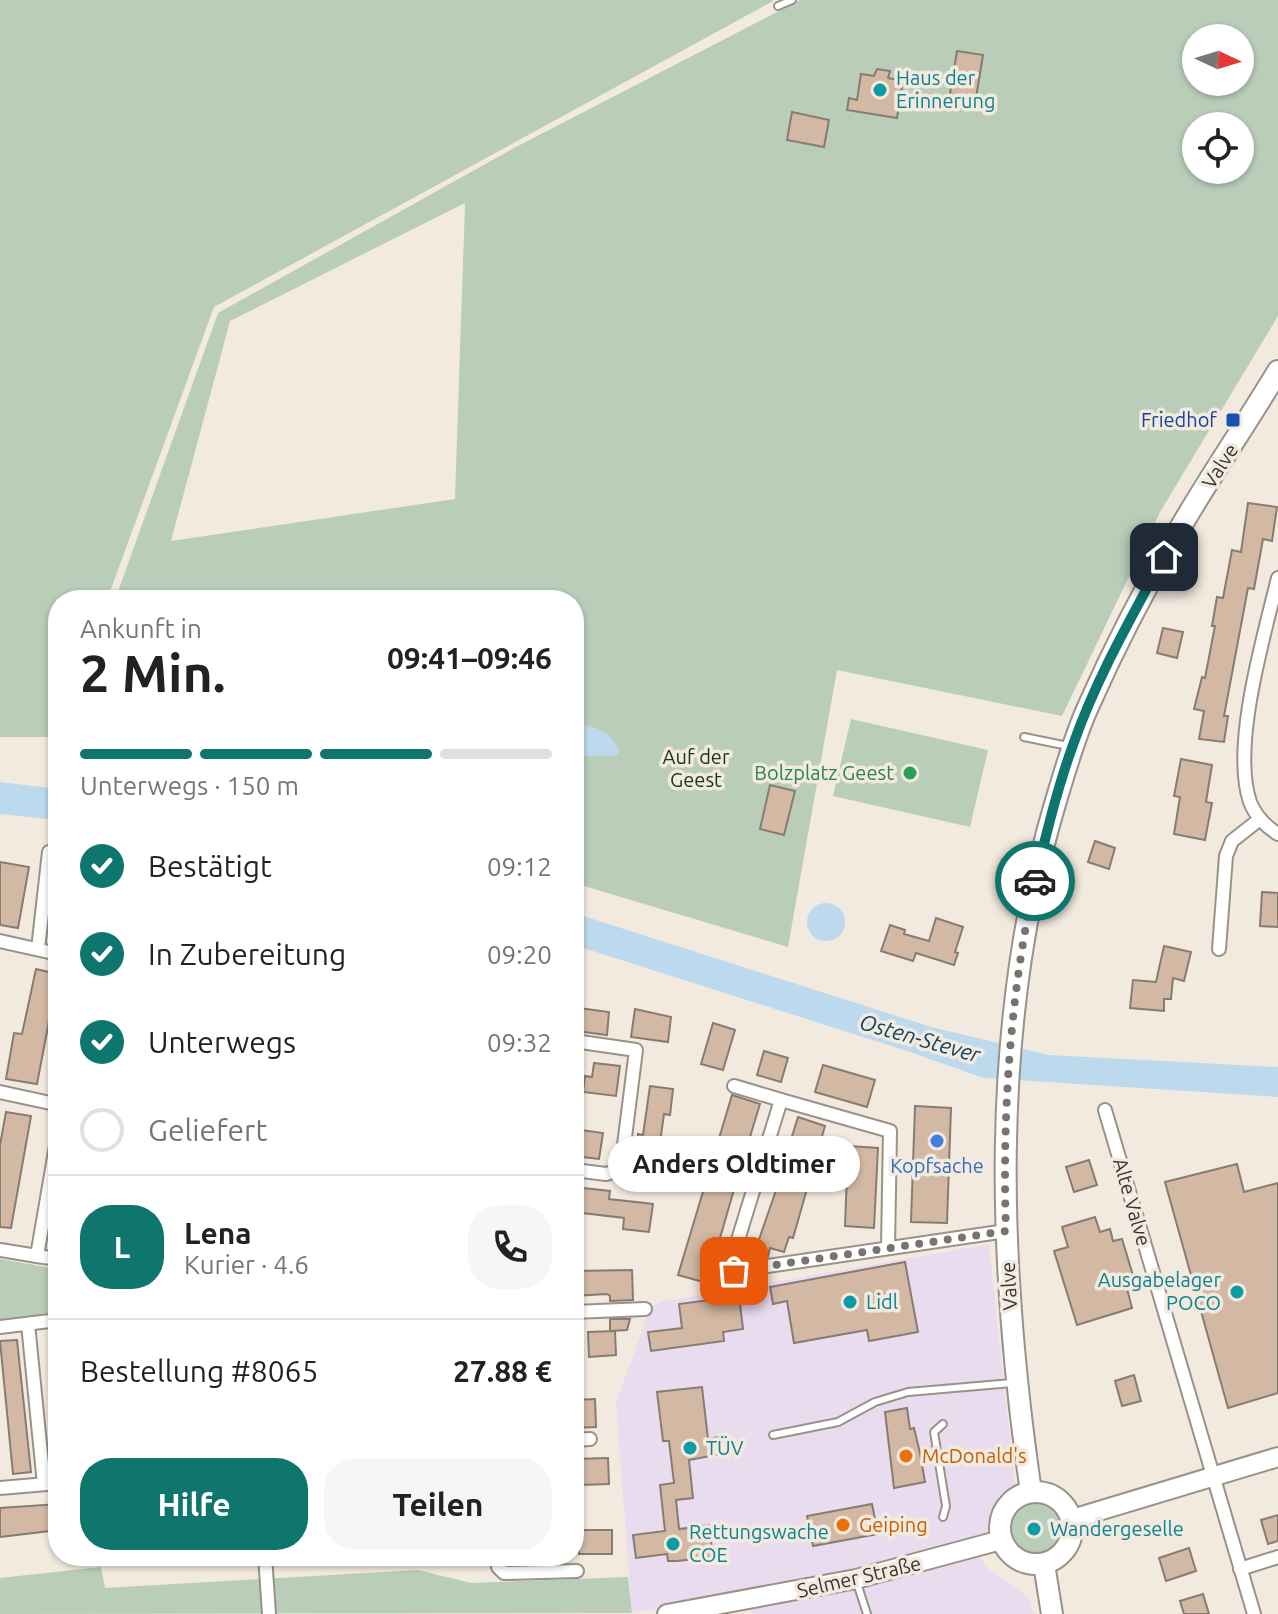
<!DOCTYPE html>
<html lang="de">
<head>
<meta charset="utf-8">
<style>
	:root { --surface:#fff; --page:#f6f6f6; --text:#222; --muted:#767676; --line:#e0e0e0; --accent:#0f766e }
	body { margin:0; font-family:Ubuntu,sans-serif; background:var(--page); color:var(--text); height:100vh; display:flex; flex-direction:column; font-size:30px; white-space:nowrap }
	* { box-sizing:border-box; margin:0 }
	p { font-size:26px; color:var(--muted) }
	.icon { flex:none; width:44px; height:44px; fill:none; stroke:currentColor; stroke-width:2; stroke-linecap:round; stroke-linejoin:round }
	.map { position:relative; flex:1; overflow:hidden }
	.drawer { position:absolute; left:48px; top:590px; width:536px; height:976px; display:flex; flex-direction:column; background:var(--surface); border-radius:32px; box-shadow:0 2px 6px #0004 }
	.drawer>* { flex:none }
	.needle { width:52px; rotate:94deg }
	.controls { position:absolute; left:1182px; top:24px; display:grid; gap:16px }
	.controls a { display:grid; place-items:center; width:72px; height:72px; border-radius:50%; background:var(--surface); box-shadow:0 2px 6px #0004; font-size:40px }
	.pin { position:absolute; display:grid; place-items:center; width:68px; height:68px; color:#fff; margin:-34px; border-radius:16px; box-shadow:0 4px 12px #0006 }
	.courier { position:absolute; display:grid; place-items:center; width:80px; height:80px; margin:-40px; border:6px solid #0f766e; border-radius:50%; background:#fff; color:#222; box-shadow:0 2px 10px #0007 }
	.bubble { position:absolute; height:56px; border-radius:28px; background:var(--surface); box-shadow:0 2px 6px #0004; font-size:26px; font-weight:700; line-height:56px; text-align:center }
	.headline em { font-style:normal; font-weight:700 }
	.headline div { display:flex; flex-direction:column-reverse }
	.headline { display:flex; align-items:center; justify-content:space-between; height:136px; padding:0 32px }
	h1 { font-size:52px; font-weight:700; line-height:60px }
	.bar { display:grid; grid-template-columns:repeat(4,1fr); gap:12px 8px; align-content:center; height:96px; padding:0 32px }
	.bar i { height:10px; border-radius:6px; background:var(--line) }
	.bar .on { background:var(--accent) }
	.bar p { grid-column:span 4 }
	.line { display:flex; align-items:center; gap:20px; padding:0 32px; border-top:2px solid var(--line) }
	.line div { flex:1 }
	.round { display:grid; place-items:center; flex:none; width:84px; height:84px; border-radius:32px; background:var(--page) }
	ol { padding:0 32px; list-style:none }
	li { display:flex; align-items:center; gap:24px; height:88px }
	li p { margin-inline-start:auto }
	li .icon { padding:8px; border-radius:50%; background:var(--accent); color:#fff; stroke-width:4 }
	li:last-child { color:var(--muted) }
	li i { width:44px; height:44px; border:4px solid var(--line); border-radius:50% }
	.cta { display:flex; gap:16px; margin-top:auto; padding:16px 32px }
	.cta a { flex:1; height:92px; border-radius:32px; background:var(--accent); color:#fff; font-size:32px; font-weight:700; line-height:92px; text-align:center }
	.cta a+a { background:var(--page); color:var(--text) }
	.map>svg:first-child { display:block }
	.commercial { fill:#eadcef }
	.green { fill:#b9cdb9; fill-rule:evenodd }
	.water { fill:#bcd9ed }
	.building { fill:#d3b9a4; stroke:#867c74; stroke-width:2 }
	.lines { fill:none; stroke-linecap:round; stroke-linejoin:round }
	.lane-casing { stroke:#9a9288; stroke-width:10 }
	.street-casing { stroke:#9a9288; stroke-width:16 }
	.secondary-casing { stroke:#9a9288; stroke-width:22 }
	.primary-casing { stroke:#9a9288; stroke-width:24 }
	.lane { stroke:#fff; stroke-width:6 }
	.street { stroke:#fff; stroke-width:12 }
	.secondary { stroke:#fff; stroke-width:18 }
	.primary { stroke:#fff; stroke-width:20 }
	.done { stroke:#79736d; stroke-width:8; stroke-dasharray:0 14.4 }
	.route { stroke:#0f766e; stroke-width:10 }
	.culture-dot { fill:#0f9aa8; stroke:#f3eadf; stroke-width:3 }
	.transit-dot { fill:#1a4fb4; stroke:#f3eadf; stroke-width:3 }
	.leisure-dot { fill:#2e9e5b; stroke:#f3eadf; stroke-width:3 }
	.shop-dot { fill:#3f7fe0; stroke:#f3eadf; stroke-width:3 }
	.food-dot { fill:#e8710a; stroke:#f3eadf; stroke-width:3 }
	.labels { text-anchor:middle; stroke-width:7; stroke-linejoin:round; paint-order:stroke }
	.culture-label { font-size:20px; fill:#0d838f; stroke:#f3eadf; text-anchor:start }
	.transit-label { font-size:20px; fill:#164399; stroke:#f3eadf; text-anchor:end }
	.street-label { font-size:20px; fill:#37332f; stroke:#f3eadf }
	.park-label { font-size:20px; fill:#143816; stroke:#f3eadf }
	.leisure-label { font-size:20px; fill:#27864d; stroke:#f3eadf; text-anchor:end }
	.shop-label { font-size:20px; fill:#366cbe; stroke:#f3eadf }
	.food-label { font-size:20px; fill:#c56008; stroke:#f3eadf; text-anchor:start }
	.water-label { font-size:22px; font-style:italic; fill:#104461; stroke:#f3eadf }
</style>
</head>
<body>
<div class="map">
<svg width="1278" height="1614" viewBox="0 0 1278 1614">
	<rect width="100%" height="100%" fill="#f3eadf"/>
	<polygon class="commercial" points="989,1244 1015,1485 1002,1493 989,1514 989,1538 976,1542 984,1565 1029,1598 1033,1614 751,1614 751,1593 632,1613 616,1403 650,1309 660,1302"/>
	<g class="green">
		<polygon points="0,0 773,0 773,1 214,307 107,600 58,600 58,737 0,737"/>
		<path d="M800,0H1278V316L1160,512L1062,716L837,670L788,947L574,883V600H115L218,313L516,147ZM1196,38H1240V82H1196ZM1196,126H1240V170H1196ZM465,203L455,499L171,541L230,321Z"/>
		<polygon points="851,719 988,750 970,827 833,796"/>
		<polygon points="0,1259 58,1269 58,1316 0,1321"/>
		<circle cx="1035" cy="1528" r="26"/>
		<polygon points="101,1567 105,1588 418,1570 471,1583 628,1577 632,1613 0,1614 0,1578"/>
	</g>
	<g class="water">
		<path d="M584,725C601,728 613,735 619,752L615,756H574V726Z"/>
		<polygon points="0,782 58,789 58,820 0,814"/>
		<circle cx="826" cy="922" r="19"/>
		<polygon points="574,913 931,1027 1049,1055 1278,1067 1278,1097 984,1078 907,1051 574,945"/>
	</g>
	<g class="building">
		<polygon points="957,51 983,55 975,104 949,100"/>
		<polygon points="877,69 890,71 888,78 903,81 897,118 847,110 849,98 857,100 861,74 874,76"/>
		<polygon points="792,112 829,120 824,147 787,140"/>
		<polygon points="1248,503 1277,507 1272,541 1263,539 1254,589 1248,588 1224,716 1228,716 1224,742 1199,739 1204,711 1194,709 1202,677 1205,678 1215,626 1212,626 1217,597 1223,598 1232,550 1241,552"/>
		<polygon points="1163,628 1183,632 1177,658 1157,653"/>
		<polygon points="1181,759 1212,765 1206,802 1212,803 1205,840 1174,834 1180,797 1174,796"/>
		<polygon points="770,785 795,791 784,835 760,829"/>
		<polygon points="1095,841 1115,848 1109,869 1088,862"/>
		<polygon points="0,862 29,867 18,928 0,925"/>
		<polygon points="1262,892 1278,893 1278,927 1260,926"/>
		<polygon points="936,918 963,927 955,952 958,953 954,965 916,953 913,961 881,951 890,925 905,930 904,934 929,941"/>
		<polygon points="1164,946 1191,952 1184,981 1173,978 1171,999 1164,999 1164,1011 1130,1008 1133,980 1156,982"/>
		<polygon points="36,969 58,974 37,1084 6,1079 14,1033 22,1034"/>
		<polygon points="579,1008 609,1012 607,1035 576,1031"/>
		<polygon points="635,1009 671,1017 668,1042 631,1037"/>
		<polygon points="713,1023 735,1030 723,1070 701,1064"/>
		<polygon points="764,1051 788,1058 781,1082 757,1075"/>
		<polygon points="594,1063 620,1066 616,1096 583,1092 585,1076 592,1077"/>
		<polygon points="823,1065 875,1080 867,1107 815,1092"/>
		<polygon points="650,1086 673,1089 670,1115 664,1114 655,1178 632,1175 638,1134 643,1135"/>
		<polygon points="732,1095 760,1104 749,1140 751,1141 747,1156 744,1155 707,1283 678,1275"/>
		<polygon points="915,1106 951,1108 947,1223 911,1222"/>
		<polygon points="6,1112 31,1116 11,1228 0,1227 0,1145"/>
		<polygon points="798,1117 825,1126 793,1238 789,1237 784,1252 770,1248 768,1256 755,1251 792,1144 790,1143"/>
		<polygon points="574,1129 603,1133 599,1159 574,1156"/>
		<polygon points="848,1146 878,1148 874,1228 845,1226"/>
		<polygon points="1089,1160 1097,1185 1074,1192 1066,1167"/>
		<polygon points="1237,1164 1244,1192 1278,1183 1278,1393 1228,1408 1165,1182"/>
		<polygon points="574,1187 610,1191 609,1199 653,1204 649,1232 623,1229 624,1218 574,1212"/>
		<polygon points="1095,1217 1100,1232 1110,1229 1113,1241 1122,1239 1135,1282 1126,1285 1132,1308 1077,1325 1054,1251 1068,1247 1062,1227"/>
		<polygon points="905,1262 918,1332 869,1341 867,1330 794,1343 787,1301 773,1304 770,1287"/>
		<polygon points="632,1270 633,1300 610,1301 610,1296 607,1294 574,1296 574,1271"/>
		<polygon points="739,1296 743,1329 723,1332 724,1341 651,1351 648,1332 682,1328 679,1304"/>
		<polygon points="610,1319 630,1319 627,1330 610,1331"/>
		<polygon points="615,1331 616,1355 589,1357 588,1332"/>
		<polygon points="17,1340 31,1472 13,1474 0,1341"/>
		<polygon points="1134,1375 1141,1401 1122,1406 1115,1381"/>
		<polygon points="702,1387 708,1439 719,1437 721,1454 689,1460 693,1498 676,1500 679,1529 709,1525 713,1557 677,1561 668,1561 667,1554 636,1558 633,1535 665,1531 660,1485 674,1483 669,1441 663,1441 657,1392"/>
		<polygon points="595,1399 596,1427 574,1428 574,1400"/>
		<polygon points="907,1408 910,1429 914,1428 920,1453 925,1482 894,1488 885,1412"/>
		<polygon points="608,1458 609,1484 579,1485 578,1482 574,1482 574,1459"/>
		<polygon points="58,1504 58,1530 0,1537 0,1508"/>
		<polygon points="872,1504 878,1534 813,1546 807,1516"/>
		<polygon points="1278,1515 1278,1541 1268,1544 1261,1520"/>
		<rect x="579" y="1530" width="33" height="24"/>
		<polygon points="1189,1548 1196,1571 1166,1581 1159,1558"/>
		<polygon points="1203,1594 1209,1614 1184,1614 1180,1601"/>
	</g>
	<g class="lines">
		<defs>
			<g id="lane">
				<polyline points="778,6 792,0"/>
				<polyline points="1024,737 1068,746"/>
				<polyline points="773,1435 838,1422 875,1402 908,1392 1012,1383"/>
				<polyline points="943,1517 946,1506 934,1432 943,1424"/>
				<polyline points="857,1583 867,1614"/>
			</g>
			<g id="street">
				<path d="M1278,578C1264,636 1231,746 1250,802C1255,815 1266,827 1278,834"/>
				<polyline points="0,941 58,954"/>
				<polyline points="38,949 49,852"/>
				<polyline points="1219,949 1226,856 1232,841 1260,819"/>
				<polyline points="574,1041 636,1050 622,1161 617,1171 606,1174 574,1170"/>
				<polyline points="58,1086 55,1104 58,1115"/>
				<polyline points="734,1086 781,1100"/>
				<polyline points="0,1092 55,1104"/>
				<polyline points="1105,1110 1254,1614"/>
				<polyline points="58,1134 37,1256 58,1259"/>
				<polyline points="888,1248 890,1131 781,1100 733,1256 734,1271 1006,1231"/>
				<polyline points="0,1250 37,1256"/>
				<polyline points="574,1312 645,1309"/>
				<polyline points="28,1324 44,1484"/>
				<polyline points="0,1327 58,1320"/>
				<polyline points="574,1440 590,1439"/>
				<polyline points="0,1488 58,1483"/>
				<polyline points="265,1556 269,1614"/>
				<polyline points="497,1556 498,1567 504,1573 577,1571"/>
				<polyline points="1240,1569 1278,1557"/>
			</g>
			<g id="secondary">
				<polyline points="1072,1519 1278,1457"/>
				<polyline points="667,1614 856,1579 1001,1540"/>
			</g>
			<g id="primary">
				<circle cx="1036" cy="1528" r="36"/>
				<path d="M1031,1492C998,1265 989,1026 1055,804C1065,771 1074,738 1088,707C1114,648 1144,590 1176,535C1208,479 1245,426 1278,371"/>
				<polyline points="1044,1564 1052,1614"/>
			</g>
		</defs>
		<use href="#lane" class="lane-casing"/>
		<use href="#street" class="street-casing"/>
		<use href="#secondary" class="secondary-casing"/>
		<use href="#primary" class="primary-casing"/>
		<use href="#lane" class="lane"/>
		<use href="#street" class="street"/>
		<use href="#secondary" class="secondary"/>
		<use href="#primary" class="primary"/>
	</g>
	<g class="lines">
		<path class="done" d="M734,1271L1006,1231C1002,1117 1010,993 1035,881"/>
		<path class="route" d="M1035,881C1046,835 1057,789 1073,745C1096,679 1131,618 1164,557"/>
	</g>
	<g class="culture-dot">
		<circle cx="880" cy="90" r="8"/>
		<circle cx="1237" cy="1292" r="8"/>
		<circle cx="850" cy="1302" r="8"/>
		<circle cx="690" cy="1448" r="8"/>
		<circle cx="1034" cy="1529" r="8"/>
		<circle cx="673" cy="1544" r="8"/>
	</g>
	<rect class="transit-dot" x="1225" y="412" width="16" height="16" rx="4"/>
	<circle class="leisure-dot" cx="910" cy="773" r="8"/>
	<circle class="shop-dot" cx="937" cy="1141" r="8"/>
	<g class="food-dot">
		<circle cx="906" cy="1456" r="8"/>
		<circle cx="843" cy="1525" r="8"/>
	</g>
	<g class="labels">
		<g class="culture-label">
			<text x="896" y="85">Haus der<tspan x="896" dy="23">Erinnerung</tspan></text>
			<text x="1221" y="1287" text-anchor="end">Ausgabelager<tspan x="1221" dy="23">POCO</tspan></text>
			<text x="866" y="1309">Lidl</text>
			<text x="706" y="1455">TÜV</text>
			<text x="1050" y="1536">Wandergeselle</text>
			<text x="689" y="1539">Rettungswache<tspan x="689" dy="23">COE</tspan></text>
		</g>
		<g class="transit-label">
			<text x="1217" y="427">Friedhof</text>
		</g>
		<g class="street-label">
			<text transform="translate(1220 466) rotate(-57)" y="7">Valve</text>
			<text transform="translate(1132 1202) rotate(74)" y="7">Alte Valve</text>
			<text transform="translate(1009 1286) rotate(-93)" y="7">Valve</text>
			<text transform="translate(859 1577) rotate(-13)" y="7">Selmer Straße</text>
		</g>
		<g class="park-label">
			<text x="696" y="764">Auf der<tspan x="696" dy="23">Geest</tspan></text>
		</g>
		<g class="leisure-label">
			<text x="894" y="780">Bolzplatz Geest</text>
		</g>
		<g class="shop-label">
			<text x="937" y="1173">Kopfsache</text>
		</g>
		<g class="food-label">
			<text x="922" y="1463">McDonald's</text>
			<text x="859" y="1532">Geiping</text>
		</g>
		<g class="water-label">
			<text transform="translate(920 1038) rotate(16)" y="8">Osten-Stever</text>
		</g>
	</g>
</svg>
<div class="controls">
<a><svg class="needle" viewBox="-14 -14 28 28"><path d="M0-13l5 13h-10z" fill="#e53935"/><path d="M0 13l5-13h-10z" fill="#767676"/></svg></a>
<a><svg class="icon" aria-label="locate" viewBox="0 0 24 24"><circle cx="12" cy="12" r="6"/><path d="M12 2v4M12 18v4M2 12h4M18 12h4"/></svg></a>
</div>
<div class="pin" style="left:734px;top:1271px;background:#ea580c"><svg class="icon" aria-label="bag" viewBox="0 0 24 24"><path d="M5 8h14l-1 12H6zM9 8a3 3 0 0 1 6 0"/></svg></div>
<div class="pin" style="left:1164px;top:557px;background:#1f2937"><svg class="icon" aria-label="home" viewBox="0 0 24 24"><path d="M3 11l9-7 9 7M6 9v11h12V9"/></svg></div>
<div class="courier" style="left:1035px;top:881px"><svg class="icon" aria-label="car" viewBox="0 0 24 24"><path d="M5 17H2v-5l4-1 3-4h7l3 4 3 1v5h-3M9 17h6M6 11h13"/><circle cx="7" cy="17" r="2"/><circle cx="17" cy="17" r="2"/></svg></div>
<div class="bubble" style="left:608px;top:1136px;width:252px">Anders Oldtimer</div>
<section class="drawer">
<div class="headline"><div><h1>2 Min.</h1><p>Ankunft in</p></div><em>09:41–09:46</em></div>
<div class="bar"><i class="on"></i><i class="on"></i><i class="on"></i><i></i><p>Unterwegs · 150 m</p></div>
<ol>
<li><svg class="icon" aria-label="check" viewBox="0 0 24 24"><path d="M5 12l5 5 9-10"/></svg>Bestätigt<p>09:12</p></li>
<li><svg class="icon" aria-label="check" viewBox="0 0 24 24"><path d="M5 12l5 5 9-10"/></svg>In Zubereitung<p>09:20</p></li>
<li><svg class="icon" aria-label="check" viewBox="0 0 24 24"><path d="M5 12l5 5 9-10"/></svg>Unterwegs<p>09:32</p></li>
<li><i></i>Geliefert</li>
</ol>
<div class="line" style="height:144px"><b class="round" style="background:var(--accent);color:#fff">L</b><div><b>Lena</b><p>Kurier · 4.6</p></div><a class="round"><svg class="icon" aria-label="phone" viewBox="0 0 24 24"><path d="M5 4h4l2 5-3 2q2 4 5 5l2-3 5 2v4C11 20 4 13 5 4z"/></svg></a></div>
<div class="line" style="height:104px"><div>Bestellung #8065</div><b>27.88 €</b></div>
<div class="cta"><a>Hilfe</a><a>Teilen</a></div>
</section>
</div>
</body>
</html>
